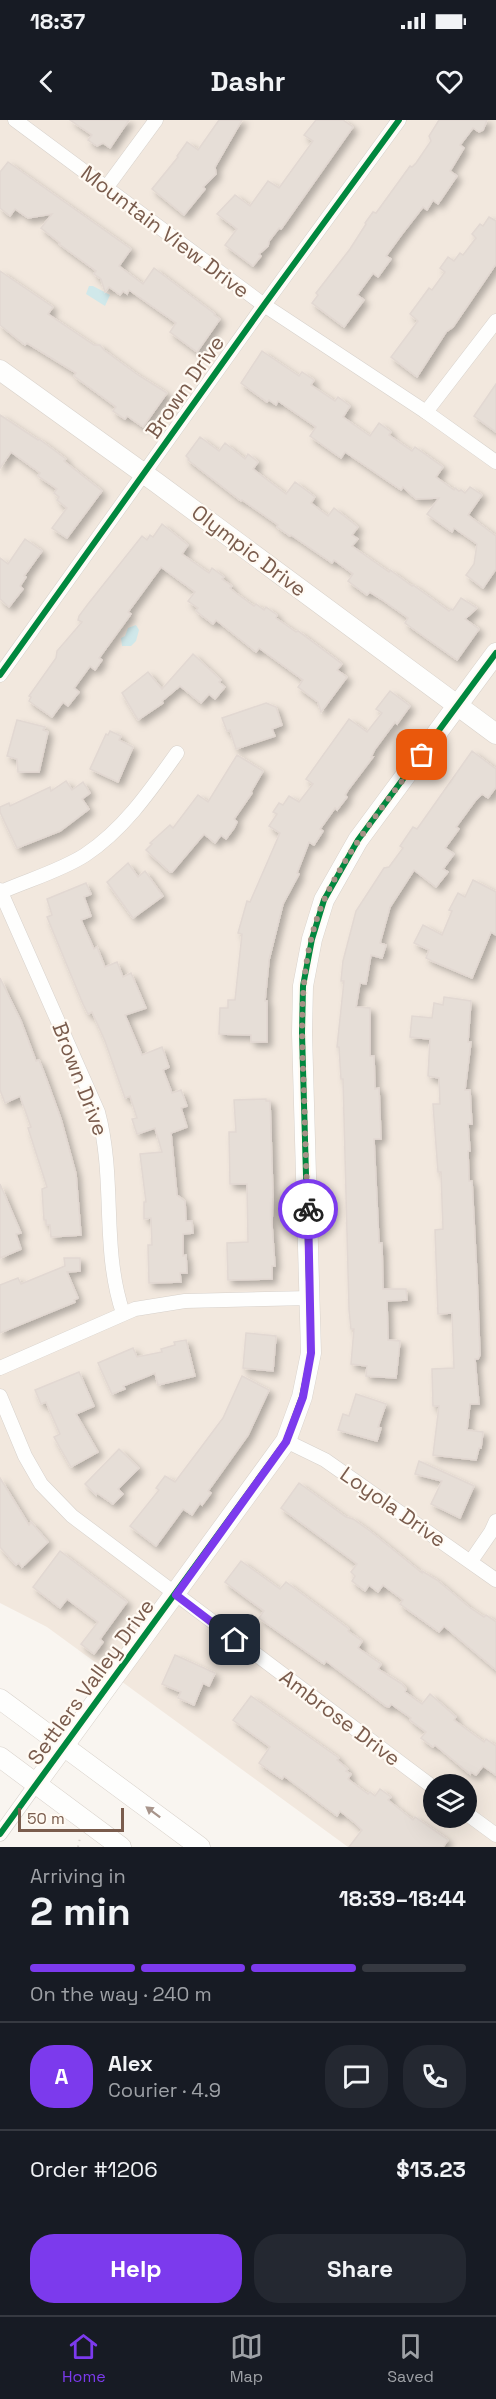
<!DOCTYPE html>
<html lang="en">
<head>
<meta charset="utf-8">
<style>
	:root { --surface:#171b24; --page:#242831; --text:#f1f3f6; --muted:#9ea1a6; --line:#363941; --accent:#7c3aed }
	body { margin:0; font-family:"Space Grotesk",sans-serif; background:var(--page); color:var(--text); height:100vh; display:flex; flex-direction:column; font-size:22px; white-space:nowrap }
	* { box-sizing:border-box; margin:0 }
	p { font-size:20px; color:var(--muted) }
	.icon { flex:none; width:33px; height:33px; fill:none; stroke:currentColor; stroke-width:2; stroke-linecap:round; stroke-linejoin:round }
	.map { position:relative; height:1727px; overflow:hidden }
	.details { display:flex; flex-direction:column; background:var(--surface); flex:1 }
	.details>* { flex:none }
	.controls { position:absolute; left:423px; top:1654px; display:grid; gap:12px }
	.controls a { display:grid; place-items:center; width:54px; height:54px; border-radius:50%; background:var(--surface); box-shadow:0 6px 24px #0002; font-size:30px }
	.scale { position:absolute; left:18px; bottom:15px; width:106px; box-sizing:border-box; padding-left:6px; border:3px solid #7a5c4d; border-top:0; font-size:16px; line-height:21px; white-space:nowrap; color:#7a5c4d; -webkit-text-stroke:4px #fffaf3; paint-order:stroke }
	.pin { position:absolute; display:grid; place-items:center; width:51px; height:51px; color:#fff; margin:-26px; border-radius:12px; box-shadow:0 3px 9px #0006 }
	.courier { position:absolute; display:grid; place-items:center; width:60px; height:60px; margin:-30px; border:4px solid #7c3aed; border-radius:50%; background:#fff; color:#222; box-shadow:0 2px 8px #0007 }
	.headline em { font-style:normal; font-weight:700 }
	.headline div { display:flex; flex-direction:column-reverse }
	.headline { display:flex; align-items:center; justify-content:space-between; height:102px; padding:0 30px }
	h1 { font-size:39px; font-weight:700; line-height:45px }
	.bar { display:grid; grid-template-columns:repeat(4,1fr); gap:9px 6px; align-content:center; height:72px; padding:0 30px }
	.bar i { height:8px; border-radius:4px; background:var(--line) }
	.bar .active { background:var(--accent) }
	.bar p { grid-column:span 4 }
	.line { display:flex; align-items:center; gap:15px; padding:0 30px; border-top:2px solid var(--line) }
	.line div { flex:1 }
	.round { display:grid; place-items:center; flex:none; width:63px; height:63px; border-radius:24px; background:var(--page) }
	.primary-button { display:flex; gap:12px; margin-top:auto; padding:12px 30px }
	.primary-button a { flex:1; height:69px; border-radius:24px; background:var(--accent); color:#fff; font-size:24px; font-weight:700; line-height:69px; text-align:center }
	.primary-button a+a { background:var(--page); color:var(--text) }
	.status { display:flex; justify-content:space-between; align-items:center; height:42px; padding:0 30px; background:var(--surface); direction:ltr }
	.status svg { height:16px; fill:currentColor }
	header { display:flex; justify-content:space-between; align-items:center; height:78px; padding:0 30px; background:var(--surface); font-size:27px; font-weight:700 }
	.tab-bar { display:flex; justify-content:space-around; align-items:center; height:84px; border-top:2px solid var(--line); background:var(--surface); font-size:16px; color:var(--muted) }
	.tab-bar a { display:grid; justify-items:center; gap:3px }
	.tab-bar .active { color:var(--accent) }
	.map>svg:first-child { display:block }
	.residential { fill:#f2e8de; fill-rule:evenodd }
	.water { fill:#d0e8ea }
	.building { fill:#e6ded7; stroke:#e2d8d2; stroke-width:1.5; filter:url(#shadow) }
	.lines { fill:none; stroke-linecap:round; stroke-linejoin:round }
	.street-casing { stroke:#d7d1cb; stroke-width:15 }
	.secondary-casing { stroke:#d9d2cb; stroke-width:21 }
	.path { stroke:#dcd5d0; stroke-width:2; stroke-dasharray:1.5 4.5; stroke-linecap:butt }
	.street { stroke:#fefefd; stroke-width:14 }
	.secondary { stroke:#fefefd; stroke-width:20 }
	.cycleway-casing { stroke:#fffaf3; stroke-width:10 }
	.cycleway { stroke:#00873e; stroke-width:6 }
	.oneway { fill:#a8958b }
	.done { stroke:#a69286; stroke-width:6; stroke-dasharray:0 10.8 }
	.route { stroke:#7c3aed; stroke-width:8 }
	.labels { text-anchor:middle; stroke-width:4.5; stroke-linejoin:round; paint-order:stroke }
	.street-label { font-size:21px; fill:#7a5c4d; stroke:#fffaf3 }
</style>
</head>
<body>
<div class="status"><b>18:37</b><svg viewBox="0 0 49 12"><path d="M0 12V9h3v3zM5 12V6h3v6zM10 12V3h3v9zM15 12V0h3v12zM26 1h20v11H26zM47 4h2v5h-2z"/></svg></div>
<header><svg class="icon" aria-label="back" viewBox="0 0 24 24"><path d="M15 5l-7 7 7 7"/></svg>Dashr<svg class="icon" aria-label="heart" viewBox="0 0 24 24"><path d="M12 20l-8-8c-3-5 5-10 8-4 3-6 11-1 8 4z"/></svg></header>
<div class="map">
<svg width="496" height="1727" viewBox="0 0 496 1727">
	<defs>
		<filter id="shadow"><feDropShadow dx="4.5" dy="4.5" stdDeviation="3" flood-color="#0004"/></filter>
	</defs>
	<rect width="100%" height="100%" fill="#f9f5f0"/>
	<path class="residential" d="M0,0H496V1727H348L47,1507L0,1483ZM434,1665H466V1698H434Z"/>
	<g class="water">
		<polygon points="89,166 93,166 110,175 105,186 86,174"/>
		<polygon points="136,505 139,510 136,521 131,526 122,526 121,518 125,516 128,508"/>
	</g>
	<g class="building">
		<polygon points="70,0 129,0 110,28 103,23 97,26 88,20 92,15"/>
		<polygon points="219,0 242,0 215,47 216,54 203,67 205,69 184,95 152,69 178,37 177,36 187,22 198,30"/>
		<polygon points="316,0 343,0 353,7 281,109 279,108 269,121 268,126 259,134 261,136 253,146 225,125 237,109 217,94 235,75 250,86 268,61 279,68 313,21 304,15"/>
		<polygon points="439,0 487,0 483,10 479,12 473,8 460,25 464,28 450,51 457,56 438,84 433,80 427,90 423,87 402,114 386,136 391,139 378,157 373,153 357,175 364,180 344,207 312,183 318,175 316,173 350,129 366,104 365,103 373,92 376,93 410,46 412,47 416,43 431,21 429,16"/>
		<polygon points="8,42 131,129 119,146 143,164 154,148 215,194 214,195 220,199 197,232 170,212 176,203 129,170 127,174 123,171 120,175 109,167 105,172 101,159 94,154 96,151 59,124 60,123 41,108 52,94 28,98 15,89 10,96 0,88 0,52"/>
		<polygon points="489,97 496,101 496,144 453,207 446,212 417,257 391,237 418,201 410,194 429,168 432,170 445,152 440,148 448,137 454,141 460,133 463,135 476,118 472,114 480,104 483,106"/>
		<polygon points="0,151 53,187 48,194 94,225 100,225 104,230 138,255 167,273 143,307 127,296 125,299 113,291 116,287 74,256 76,253 27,223 25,225 0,205"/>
		<polygon points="262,231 299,256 302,252 314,260 311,265 335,281 338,277 350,286 343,297 370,316 379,303 391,312 389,315 412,331 415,327 443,347 436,357 454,370 455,368 459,371 461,370 465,373 470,367 482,375 468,395 496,416 496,449 483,468 466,455 474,444 477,424 454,408 452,412 427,394 439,378 416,379 403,367 401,370 345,332 341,338 310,316 316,307 278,281 276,285 269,280 267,282 241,263"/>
		<polygon points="496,264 496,312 474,296"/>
		<polygon points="0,295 38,320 39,319 66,339 64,341 102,371 67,418 52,408 67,388 57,380 59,377 54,373 57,369 38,356 40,353 11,332 0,348"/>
		<polygon points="200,317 219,331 225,323 245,339 248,334 258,342 253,349 286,374 295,362 315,377 311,383 328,396 334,388 358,407 352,415 358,419 352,426 389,452 390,450 412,466 413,465 449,491 451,489 453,490 461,478 477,488 465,499 479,509 457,540 405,503 408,498 381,479 370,472 367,475 348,461 353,454 334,440 332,443 291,415 290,416 277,407 278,405 242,380 241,381 188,340 189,339 186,336"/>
		<polygon points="162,404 188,425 182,434 209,453 212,448 224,457 222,459 232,466 230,468 236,473 254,486 256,484 264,490 266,487 277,495 276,498 296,512 298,511 342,544 337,550 347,557 321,592 318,582 298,567 303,560 259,528 256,532 216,500 213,504 196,491 198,488 188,481 195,472 161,447 128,492 131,494 99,538 102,540 95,550 90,546 74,568 79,572 68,586 63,582 52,597 29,581 31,577 29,576 56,538 57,531 82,502 78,500 79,496 88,484 142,416 147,420 150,415 153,417"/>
		<polygon points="25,419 42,431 24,456 26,457 20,466 23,469 9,487 0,479 0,438 8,444"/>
		<polygon points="193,534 221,560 219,562 225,567 215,579 209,574 201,583 180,566 162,581 163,583 138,600 122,573 148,552 162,569"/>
		<polygon points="390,571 410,586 397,604 395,602 375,629 371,637 373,637 348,670 345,675 347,677 337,690 335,688 320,709 323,711 314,725 309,722 297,753 299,754 283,784 269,840 265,881 267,881 267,922 251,922 251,915 219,914 220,888 228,888 228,880 235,880 242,814 238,813 247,781 250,782 280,713 269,706 277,694 273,692 279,683 283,685 289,676 299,682 313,664 306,659 349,599 367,612 382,593 376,589"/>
		<polygon points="266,583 276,587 282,605 272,609 275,616 236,629 230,610 227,611 222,598"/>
		<polygon points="17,600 45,607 43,610 48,612 39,652 18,652 17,639 7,636"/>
		<polygon points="110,611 121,616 119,620 133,627 118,662 90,649 106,614 108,615"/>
		<polygon points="472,631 496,649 496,667 488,678 482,674 475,681 456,707 459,709 445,728 454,734 443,749 448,752 436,767 414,750 390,787 380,823 386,825 382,838 371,835 366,864 360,863 356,887 370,888 370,936 374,936 375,969 379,968 381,1019 374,1019 379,1123 382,1123 383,1169 406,1169 407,1180 387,1181 388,1220 400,1221 396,1258 366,1256 367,1246 351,1244 354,1209 351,1209 349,1189 343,959 341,959 339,927 337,927 344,861 341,861 343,841 356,791 384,748 389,747 403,728 400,726 413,707 417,709"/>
		<polygon points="237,635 263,651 251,672 252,673 234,699 237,702 234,708 226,719 221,715 215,723 204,714 172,752 170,752 146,730 152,724 150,723 170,705 173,708 198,675 208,682"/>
		<polygon points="66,661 72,670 83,662 90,673 82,679 89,689 60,711 17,728 0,692 0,687 9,683 10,686 50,667 51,671"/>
		<polygon points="128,743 138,757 145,751 163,776 133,798 107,762"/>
		<polygon points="473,760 496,772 496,815 491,812 472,858 432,841 426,838 429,830 414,823 423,805 442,815 452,791 449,790 458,773 465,777"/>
		<polygon points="86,763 91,774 84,777 91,796 81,800 94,829 97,827 105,847 117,842 123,857 131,853 146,888 125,895 142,935 162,927 169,947 163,950 172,973 181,970 187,986 181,988 187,1007 171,1013 177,1075 185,1081 186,1101 192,1101 193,1113 183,1114 183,1136 186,1135 187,1153 180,1153 181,1162 149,1163 148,1125 152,1125 151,1098 144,1099 144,1082 146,1082 140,1034 162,1032 155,1008 137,1014 132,999 137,998 130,976 125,978 105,921 92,892 88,894 83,884 47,797 52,795 47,779"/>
		<polygon points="0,858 21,901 36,941 39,940 45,955 61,999 76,1054 81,1115 51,1117 50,1105 46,1105 46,1100 44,1100 42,1069 47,1067 28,1008 31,1007 20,976 5,983 0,970"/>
		<polygon points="444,877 471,881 468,922 471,922 465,970 470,970 471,989 472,1004 468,1004 470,1031 468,1031 469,1061 472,1061 477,1157 480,1235 478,1239 475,1239 479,1284 470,1284 467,1310 483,1312 481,1328 479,1328 476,1340 433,1335 439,1286 433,1286 432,1249 454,1248 452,1193 438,1194 435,1110 443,1109 441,1052 438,1052 433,984 440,984 439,958 428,956 430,919 410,917 412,896 432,898 434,883 443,885"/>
		<polygon points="266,979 266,981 270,981 273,1077 272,1105 275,1146 272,1146 272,1159 228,1160 227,1123 248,1122 247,1064 230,1064 229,1012 236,1012 234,980"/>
		<polygon points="0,1064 21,1113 16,1114 21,1129 0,1138"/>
		<polygon points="64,1138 80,1138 80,1151 67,1152 78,1178 74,1180 75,1182 0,1213 0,1165 18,1158 21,1164 65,1146"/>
		<polygon points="246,1213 276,1216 273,1251 243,1248"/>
		<polygon points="186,1220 195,1256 158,1265 155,1253 123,1266 125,1269 112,1274 98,1243 133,1228 137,1237 162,1232 161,1229 175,1225 174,1222"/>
		<polygon points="79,1252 94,1286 76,1294 98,1332 71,1347 54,1317 60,1314 46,1282 41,1284 35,1270"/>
		<polygon points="242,1256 269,1270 248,1315 208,1371 211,1373 202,1385 200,1383 192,1395 183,1389 156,1426 130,1406 159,1370 156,1368 165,1356 175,1362 223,1298"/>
		<polygon points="356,1274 386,1284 378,1307 381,1308 377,1321 338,1310 343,1294 349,1296"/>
		<polygon points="119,1329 139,1348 118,1369 123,1374 113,1384 97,1373 96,1375 85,1364"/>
		<polygon points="419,1341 474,1366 460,1398 431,1384 442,1361 415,1354"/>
		<polygon points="0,1358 29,1405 31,1402 48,1422 22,1447 19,1443 16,1445 0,1427"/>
		<polygon points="299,1363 346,1397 353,1399 370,1411 422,1453 422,1451 437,1460 469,1487 484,1497 486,1495 496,1502 496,1550 444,1506 439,1512 400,1484 403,1480 383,1465 378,1472 369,1465 365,1471 352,1461 355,1456 351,1452 357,1444 281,1388"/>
		<polygon points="60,1431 127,1482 100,1519 103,1522 94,1534 81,1524 98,1502 67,1479 60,1488 33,1467"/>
		<polygon points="241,1441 280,1469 286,1462 349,1509 348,1511 362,1521 358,1528 381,1544 378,1549 402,1564 406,1569 405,1572 422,1584 430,1574 456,1597 454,1600 484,1622 486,1619 496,1626 496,1655 483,1646 476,1655 471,1652 470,1654 435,1625 433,1627 421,1618 426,1612 410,1600 411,1598 391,1584 389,1587 386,1586 326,1541 324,1544 259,1498 264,1491 225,1462"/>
		<polygon points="175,1535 215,1553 209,1566 203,1563 194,1585 178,1578 181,1572 162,1564"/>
		<polygon points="251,1576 339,1638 337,1640 348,1649 346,1651 351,1654 348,1659 368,1674 370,1672 375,1676 380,1669 391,1677 388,1680 413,1700 415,1697 448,1720 443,1727 349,1727 362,1710 355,1703 340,1691 337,1696 284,1656 282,1659 259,1643 270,1627 233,1600"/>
	</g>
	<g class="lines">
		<defs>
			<g id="street">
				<polyline points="15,0 264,185 426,292 496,342"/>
				<polyline points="106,68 156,0"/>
				<polyline points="426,292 496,201"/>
				<polyline points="0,555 264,185 399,0"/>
				<path d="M0,770L98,992C116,1060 101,1128 123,1193"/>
				<path d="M1,772C28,760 60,751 85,735C124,709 150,671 177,633"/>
				<polyline points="0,1248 135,1189 185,1181 310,1178"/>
				<polyline points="0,1276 25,1336 41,1364 72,1396 434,1668"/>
				<polyline points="286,1321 325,1340 496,1460"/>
				<polyline points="471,1441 491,1412 496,1401"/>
				<polyline points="466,1693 496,1715"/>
				<polyline points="0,1714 36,1664"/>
			</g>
			<g id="secondary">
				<polyline points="0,250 157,363 496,614"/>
				<polyline points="0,1579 200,1727"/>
				<polyline points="0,1637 121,1727"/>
				<polyline points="36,1664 286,1321 302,1277 311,1233 302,913 303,866 312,819 324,780 358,720 496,533"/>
			</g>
		</defs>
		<use href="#street" class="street-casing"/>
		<use href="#secondary" class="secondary-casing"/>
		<polyline class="path" points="78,1727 80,1718"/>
		<use href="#street" class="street"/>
		<use href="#secondary" class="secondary"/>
		<defs>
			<g id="cycleway">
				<polyline points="0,555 264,185 399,0"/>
				<polyline points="0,1714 286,1321 302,1277 311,1233 302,913 303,866 312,819 324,780 358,720 496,533"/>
			</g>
		</defs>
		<use href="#cycleway" class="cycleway-casing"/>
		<use href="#cycleway" class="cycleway"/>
	</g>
	<defs><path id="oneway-solid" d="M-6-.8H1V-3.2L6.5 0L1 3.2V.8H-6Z" transform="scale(1.5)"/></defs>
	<use class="oneway" href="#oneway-solid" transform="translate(153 1692) rotate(-143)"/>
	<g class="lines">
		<path class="done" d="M308,1089C306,1050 305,1010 304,971C301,907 298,838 325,778C350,726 387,681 422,635"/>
		<polyline class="route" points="235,1520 176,1475 286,1322 303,1277 311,1233 308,1089"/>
	</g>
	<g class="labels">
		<g class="street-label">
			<text transform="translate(165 112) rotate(37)" y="7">Mountain View Drive</text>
			<text transform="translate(185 267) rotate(-55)" y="7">Brown Drive</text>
			<text transform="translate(249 431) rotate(37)" y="7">Olympic Drive</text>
			<text transform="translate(80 959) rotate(69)" y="7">Brown Drive</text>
			<text transform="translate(393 1387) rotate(35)" y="7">Loyola Drive</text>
			<text transform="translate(91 1562) rotate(-54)" y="7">Settlers Valley Drive</text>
			<text transform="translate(340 1598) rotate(37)" y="7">Ambrose Drive</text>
		</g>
	</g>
</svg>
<div class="controls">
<a><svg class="icon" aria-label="layers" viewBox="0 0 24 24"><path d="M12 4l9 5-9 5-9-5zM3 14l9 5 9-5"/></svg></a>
</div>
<div class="scale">50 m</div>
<div class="pin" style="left:422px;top:635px;background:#ea580c"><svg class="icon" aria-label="bag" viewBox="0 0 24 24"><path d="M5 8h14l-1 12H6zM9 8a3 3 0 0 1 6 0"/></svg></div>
<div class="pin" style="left:235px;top:1520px;background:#1f2937"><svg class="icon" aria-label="home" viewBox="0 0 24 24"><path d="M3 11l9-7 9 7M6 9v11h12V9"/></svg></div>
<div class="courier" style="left:308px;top:1089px"><svg class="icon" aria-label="bike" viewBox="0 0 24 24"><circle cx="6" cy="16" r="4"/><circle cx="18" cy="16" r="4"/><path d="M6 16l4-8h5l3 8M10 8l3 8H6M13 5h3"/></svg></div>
</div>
<section class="details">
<div class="headline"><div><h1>2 min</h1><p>Arriving in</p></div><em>18:39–18:44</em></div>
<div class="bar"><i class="active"></i><i class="active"></i><i class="active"></i><i></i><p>On the way · 240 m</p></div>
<div class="line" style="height:108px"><b class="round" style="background:var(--accent);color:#fff">A</b><div><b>Alex</b><p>Courier · 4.9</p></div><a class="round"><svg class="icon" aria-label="chat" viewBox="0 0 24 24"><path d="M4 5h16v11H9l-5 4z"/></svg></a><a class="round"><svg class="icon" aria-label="phone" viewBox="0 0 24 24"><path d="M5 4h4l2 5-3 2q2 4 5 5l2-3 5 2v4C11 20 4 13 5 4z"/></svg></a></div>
<div class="line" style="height:78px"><div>Order #1206</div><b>$13.23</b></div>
<div class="primary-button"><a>Help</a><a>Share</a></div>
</section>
<nav class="tab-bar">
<a class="active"><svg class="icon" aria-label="home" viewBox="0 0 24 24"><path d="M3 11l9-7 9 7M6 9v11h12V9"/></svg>Home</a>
<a><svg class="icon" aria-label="map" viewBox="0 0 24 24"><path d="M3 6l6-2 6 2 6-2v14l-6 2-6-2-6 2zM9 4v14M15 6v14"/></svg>Map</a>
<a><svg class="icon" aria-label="saved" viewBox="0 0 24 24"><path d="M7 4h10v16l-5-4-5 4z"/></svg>Saved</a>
</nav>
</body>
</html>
